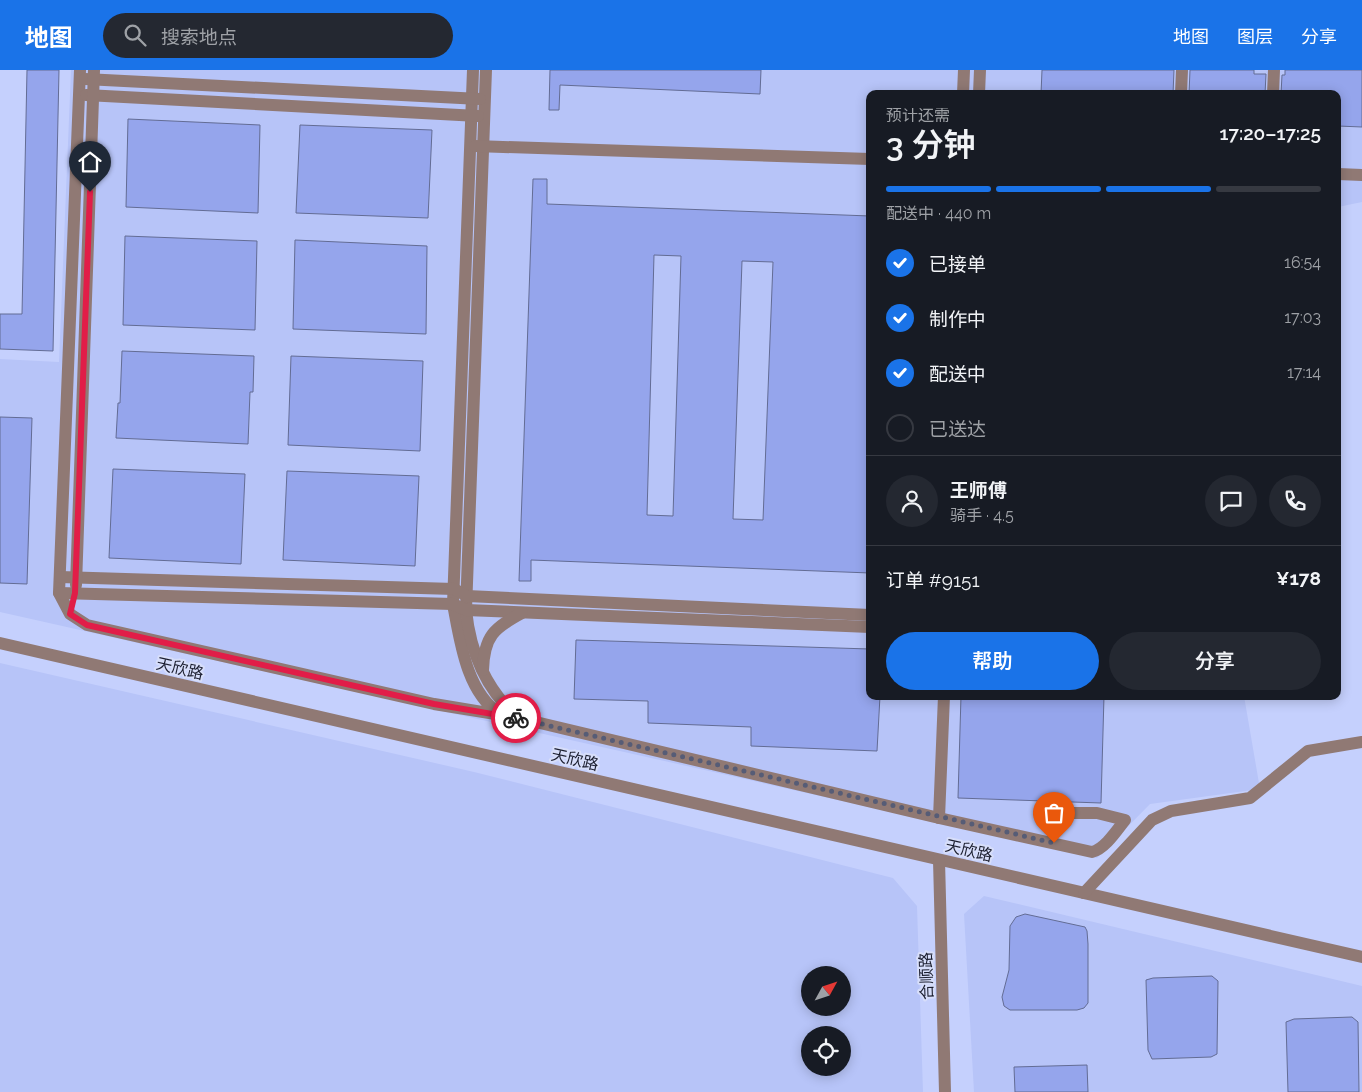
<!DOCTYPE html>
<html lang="zh">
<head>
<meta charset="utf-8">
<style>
	:root { --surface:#171b24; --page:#242831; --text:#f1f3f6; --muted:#9ea1a6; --line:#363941; --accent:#1a73e8 }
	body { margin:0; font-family:Raleway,"Noto Sans SC",sans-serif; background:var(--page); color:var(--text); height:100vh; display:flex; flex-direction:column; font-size:19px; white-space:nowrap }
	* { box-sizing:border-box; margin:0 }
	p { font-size:16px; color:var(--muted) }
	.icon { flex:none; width:28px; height:28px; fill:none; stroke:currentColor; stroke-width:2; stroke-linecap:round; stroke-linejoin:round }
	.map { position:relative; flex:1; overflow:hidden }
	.side { position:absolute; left:866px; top:20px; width:475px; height:610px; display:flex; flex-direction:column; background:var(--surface); border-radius:10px; box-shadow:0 2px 12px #0003 }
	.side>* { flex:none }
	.needle { width:32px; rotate:50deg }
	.buttons { position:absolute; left:801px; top:896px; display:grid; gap:10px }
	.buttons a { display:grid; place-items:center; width:50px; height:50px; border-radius:50%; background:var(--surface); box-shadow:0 2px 12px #0003; font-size:25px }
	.pin { position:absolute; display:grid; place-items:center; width:42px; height:42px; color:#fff; margin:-51px -21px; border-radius:50% 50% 50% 0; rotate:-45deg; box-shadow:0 0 5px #0007 }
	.pin .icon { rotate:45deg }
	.courier { position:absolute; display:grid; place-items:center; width:50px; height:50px; margin:-25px; border:4px solid #e11d48; border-radius:50%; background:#fff; color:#222; box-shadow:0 1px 6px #0007 }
	.overview em { font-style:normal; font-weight:600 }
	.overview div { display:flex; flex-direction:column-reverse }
	.overview { display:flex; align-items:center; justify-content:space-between; height:85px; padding:0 20px }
	h1 { font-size:32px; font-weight:600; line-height:38px }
	.bar { display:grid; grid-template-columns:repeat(4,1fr); gap:8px 5px; align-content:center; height:60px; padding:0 20px }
	.bar i { height:6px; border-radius:4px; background:var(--line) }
	.bar .on { background:var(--accent) }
	.bar p { grid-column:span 4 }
	.line { display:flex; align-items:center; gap:12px; padding:0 20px; border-top:1px solid var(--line) }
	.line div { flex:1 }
	.round { display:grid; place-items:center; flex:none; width:52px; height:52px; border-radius:26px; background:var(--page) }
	ol { padding:0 20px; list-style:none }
	li { display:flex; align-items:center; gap:15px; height:55px }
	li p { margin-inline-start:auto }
	li .icon { padding:5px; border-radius:50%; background:var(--accent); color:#fff; stroke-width:4 }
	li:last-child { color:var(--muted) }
	li i { width:28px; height:28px; border:2px solid var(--line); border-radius:50% }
	.primary-button { display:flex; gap:10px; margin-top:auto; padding:10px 20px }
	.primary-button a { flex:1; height:58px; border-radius:30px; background:var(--accent); color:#fff; font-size:20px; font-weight:600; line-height:58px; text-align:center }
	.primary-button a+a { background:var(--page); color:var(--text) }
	header { display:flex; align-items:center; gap:30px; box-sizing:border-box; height:70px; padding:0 25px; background:var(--accent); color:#fff }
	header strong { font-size:24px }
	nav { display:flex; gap:28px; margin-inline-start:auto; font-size:18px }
	.search { width:350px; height:45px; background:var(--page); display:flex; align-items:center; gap:12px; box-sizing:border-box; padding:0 18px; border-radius:28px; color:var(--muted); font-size:19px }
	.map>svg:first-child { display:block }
	.built { fill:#b7c4f8; fill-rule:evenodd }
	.building { fill:#95a5ec; stroke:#636c94; fill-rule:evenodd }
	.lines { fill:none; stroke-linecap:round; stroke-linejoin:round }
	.minor { stroke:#907974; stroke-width:12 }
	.done { stroke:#565c76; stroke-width:5; stroke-dasharray:0 9 }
	.route { stroke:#e11d48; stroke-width:6 }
	.labels { text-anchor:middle; stroke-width:4; stroke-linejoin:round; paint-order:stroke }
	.street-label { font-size:16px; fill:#1a1d2e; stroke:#d7defa }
</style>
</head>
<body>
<header>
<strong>地图</strong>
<div class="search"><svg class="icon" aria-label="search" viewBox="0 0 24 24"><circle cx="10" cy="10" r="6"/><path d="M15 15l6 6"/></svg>搜索地点</div>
<nav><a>地图</a><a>图层</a><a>分享</a></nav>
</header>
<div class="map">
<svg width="1362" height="1022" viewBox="0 0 1362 1022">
	<rect width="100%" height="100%" fill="#c5d0fd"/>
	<g class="built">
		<polygon points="71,0 1362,0 1362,132 1338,137 1338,24 870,24 870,626 1244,626 1260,719 1150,734 1097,788 0,542 0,289 59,292"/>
		<path d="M0,593L474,702L893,808L917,836L923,1022H0ZM810,905H842V938H810ZM810,965H842V998H810Z"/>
		<polygon points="984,826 1362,916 1362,1022 974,1022 964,844"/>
	</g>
	<g class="building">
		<polygon points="27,0 59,0 53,281 0,279 0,244 22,244"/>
		<polygon points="550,0 761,0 760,24 560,15 559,40 549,40"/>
		<polygon points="1042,0 1174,0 1173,24 1041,24"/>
		<polygon points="1190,0 1254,0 1254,4 1266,4 1265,24 1189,24"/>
		<polygon points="1285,0 1362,0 1362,57 1338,56 1338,24 1281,24 1282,5 1285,5"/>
		<polygon points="128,49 260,55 258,143 126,137"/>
		<polygon points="300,55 432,60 428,148 296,143"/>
		<path d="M533,109H547V134L870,146V503L531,490V511H519ZM654,185L681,186L673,446L647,445ZM742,191L773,192L763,450L733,449Z"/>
		<polygon points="125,166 257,171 255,260 123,255"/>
		<polygon points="295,170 427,176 426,264 293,259"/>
		<polygon points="122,281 254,286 253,322 250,322 248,374 116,368 118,333 120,333"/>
		<polygon points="291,286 423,291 420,381 288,375"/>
		<polygon points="0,347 32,348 27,514 0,513"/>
		<polygon points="113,399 245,404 241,494 109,488"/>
		<polygon points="287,401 419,406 415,496 283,490"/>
		<polygon points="576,570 870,579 870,626 880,626 877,681 751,676 751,657 648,653 648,631 574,629"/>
		<polygon points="961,626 1104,626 1101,733 958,728"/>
		<polygon points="1025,844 1085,857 1087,861 1088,874 1088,933 1084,938 1077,940 1010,940 1004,936 1002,927 1009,900 1010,856 1016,847"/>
		<polygon points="1212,906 1218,911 1217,984 1211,987 1152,989 1148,980 1146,910 1153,908"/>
		<polygon points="1352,947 1358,952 1359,1022 1288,1022 1286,952 1294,949"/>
		<polygon points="1087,995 1088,1022 1015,1022 1014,997"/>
	</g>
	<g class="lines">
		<g class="minor">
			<path d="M80,0L59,523L70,544L87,555L434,634L519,648L939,748L1092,782C1105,779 1117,760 1125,750L1097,743H1039"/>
			<path d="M473,0L453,534C460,570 466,622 500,644"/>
			<path d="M486,0L466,540C470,581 486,621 519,648"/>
			<polyline points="85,9 480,29"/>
			<polyline points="963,24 964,0"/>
			<polyline points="979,24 980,0"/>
			<polyline points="1181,24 1182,0"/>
			<polyline points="1273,24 1274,0"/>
			<polyline points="86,25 478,46"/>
			<polyline points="475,76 870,89"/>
			<polyline points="1338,104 1362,105"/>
			<polyline points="60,507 454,519 467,526 870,545"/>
			<polyline points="76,515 94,0"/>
			<polyline points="59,523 453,534 466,540 870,557"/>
			<polyline points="0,573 1362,887"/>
			<path d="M483,600C484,566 494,558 522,543"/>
			<polyline points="939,748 944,626"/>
			<polyline points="939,790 945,1022"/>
			<polyline points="1084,823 1152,750 1171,741 1250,728 1308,681 1362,672"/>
		</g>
	</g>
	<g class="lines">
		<polyline class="done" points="516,648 1054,773"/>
		<polyline class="route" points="90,122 75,523 70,544 87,555 434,634 516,648"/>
	</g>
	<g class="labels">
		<g class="street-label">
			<text transform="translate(180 598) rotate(13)" y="6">天欣路</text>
			<text transform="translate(575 689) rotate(13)" y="6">天欣路</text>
			<text transform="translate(969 780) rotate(13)" y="6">天欣路</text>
			<text transform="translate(926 906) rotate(-92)" y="6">合顺路</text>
		</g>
	</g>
</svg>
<div class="buttons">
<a><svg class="needle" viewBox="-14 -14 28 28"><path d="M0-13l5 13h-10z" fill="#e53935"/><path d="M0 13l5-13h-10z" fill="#9ea1a6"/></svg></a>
<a><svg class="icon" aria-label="locate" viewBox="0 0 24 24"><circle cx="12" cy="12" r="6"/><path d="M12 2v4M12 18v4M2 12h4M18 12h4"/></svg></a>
</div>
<div class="pin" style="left:1054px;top:773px;background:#ea580c"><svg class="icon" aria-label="bag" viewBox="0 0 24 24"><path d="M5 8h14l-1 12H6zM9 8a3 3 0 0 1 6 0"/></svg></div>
<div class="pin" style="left:90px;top:122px;background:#1f2937"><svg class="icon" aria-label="home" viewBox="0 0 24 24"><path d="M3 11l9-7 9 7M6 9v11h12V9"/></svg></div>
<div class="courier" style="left:516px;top:648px"><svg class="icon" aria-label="bike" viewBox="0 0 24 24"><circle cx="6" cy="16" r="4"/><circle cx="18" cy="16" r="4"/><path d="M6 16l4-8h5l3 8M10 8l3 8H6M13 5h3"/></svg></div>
<section class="side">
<div class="overview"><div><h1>3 分钟</h1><p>预计还需</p></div><em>17:20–17:25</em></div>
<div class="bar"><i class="on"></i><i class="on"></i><i class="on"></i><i></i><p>配送中 · 440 m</p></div>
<ol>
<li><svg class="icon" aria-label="check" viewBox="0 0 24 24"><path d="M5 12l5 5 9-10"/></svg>已接单<p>16:54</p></li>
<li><svg class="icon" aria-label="check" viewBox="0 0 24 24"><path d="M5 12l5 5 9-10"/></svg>制作中<p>17:03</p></li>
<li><svg class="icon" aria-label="check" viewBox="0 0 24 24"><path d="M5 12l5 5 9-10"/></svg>配送中<p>17:14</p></li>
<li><i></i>已送达</li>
</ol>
<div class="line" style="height:90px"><a class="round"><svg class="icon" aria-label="person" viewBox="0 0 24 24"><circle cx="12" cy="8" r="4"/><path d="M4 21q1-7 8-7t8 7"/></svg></a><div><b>王师傅</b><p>骑手 · 4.5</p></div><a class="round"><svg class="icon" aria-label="chat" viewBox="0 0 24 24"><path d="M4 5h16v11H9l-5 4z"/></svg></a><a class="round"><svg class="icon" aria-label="phone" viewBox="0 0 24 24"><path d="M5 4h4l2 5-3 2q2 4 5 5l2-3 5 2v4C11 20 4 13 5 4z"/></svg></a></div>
<div class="line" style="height:65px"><div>订单 #9151</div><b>¥178</b></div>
<div class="primary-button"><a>帮助</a><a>分享</a></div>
</section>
</div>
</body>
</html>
